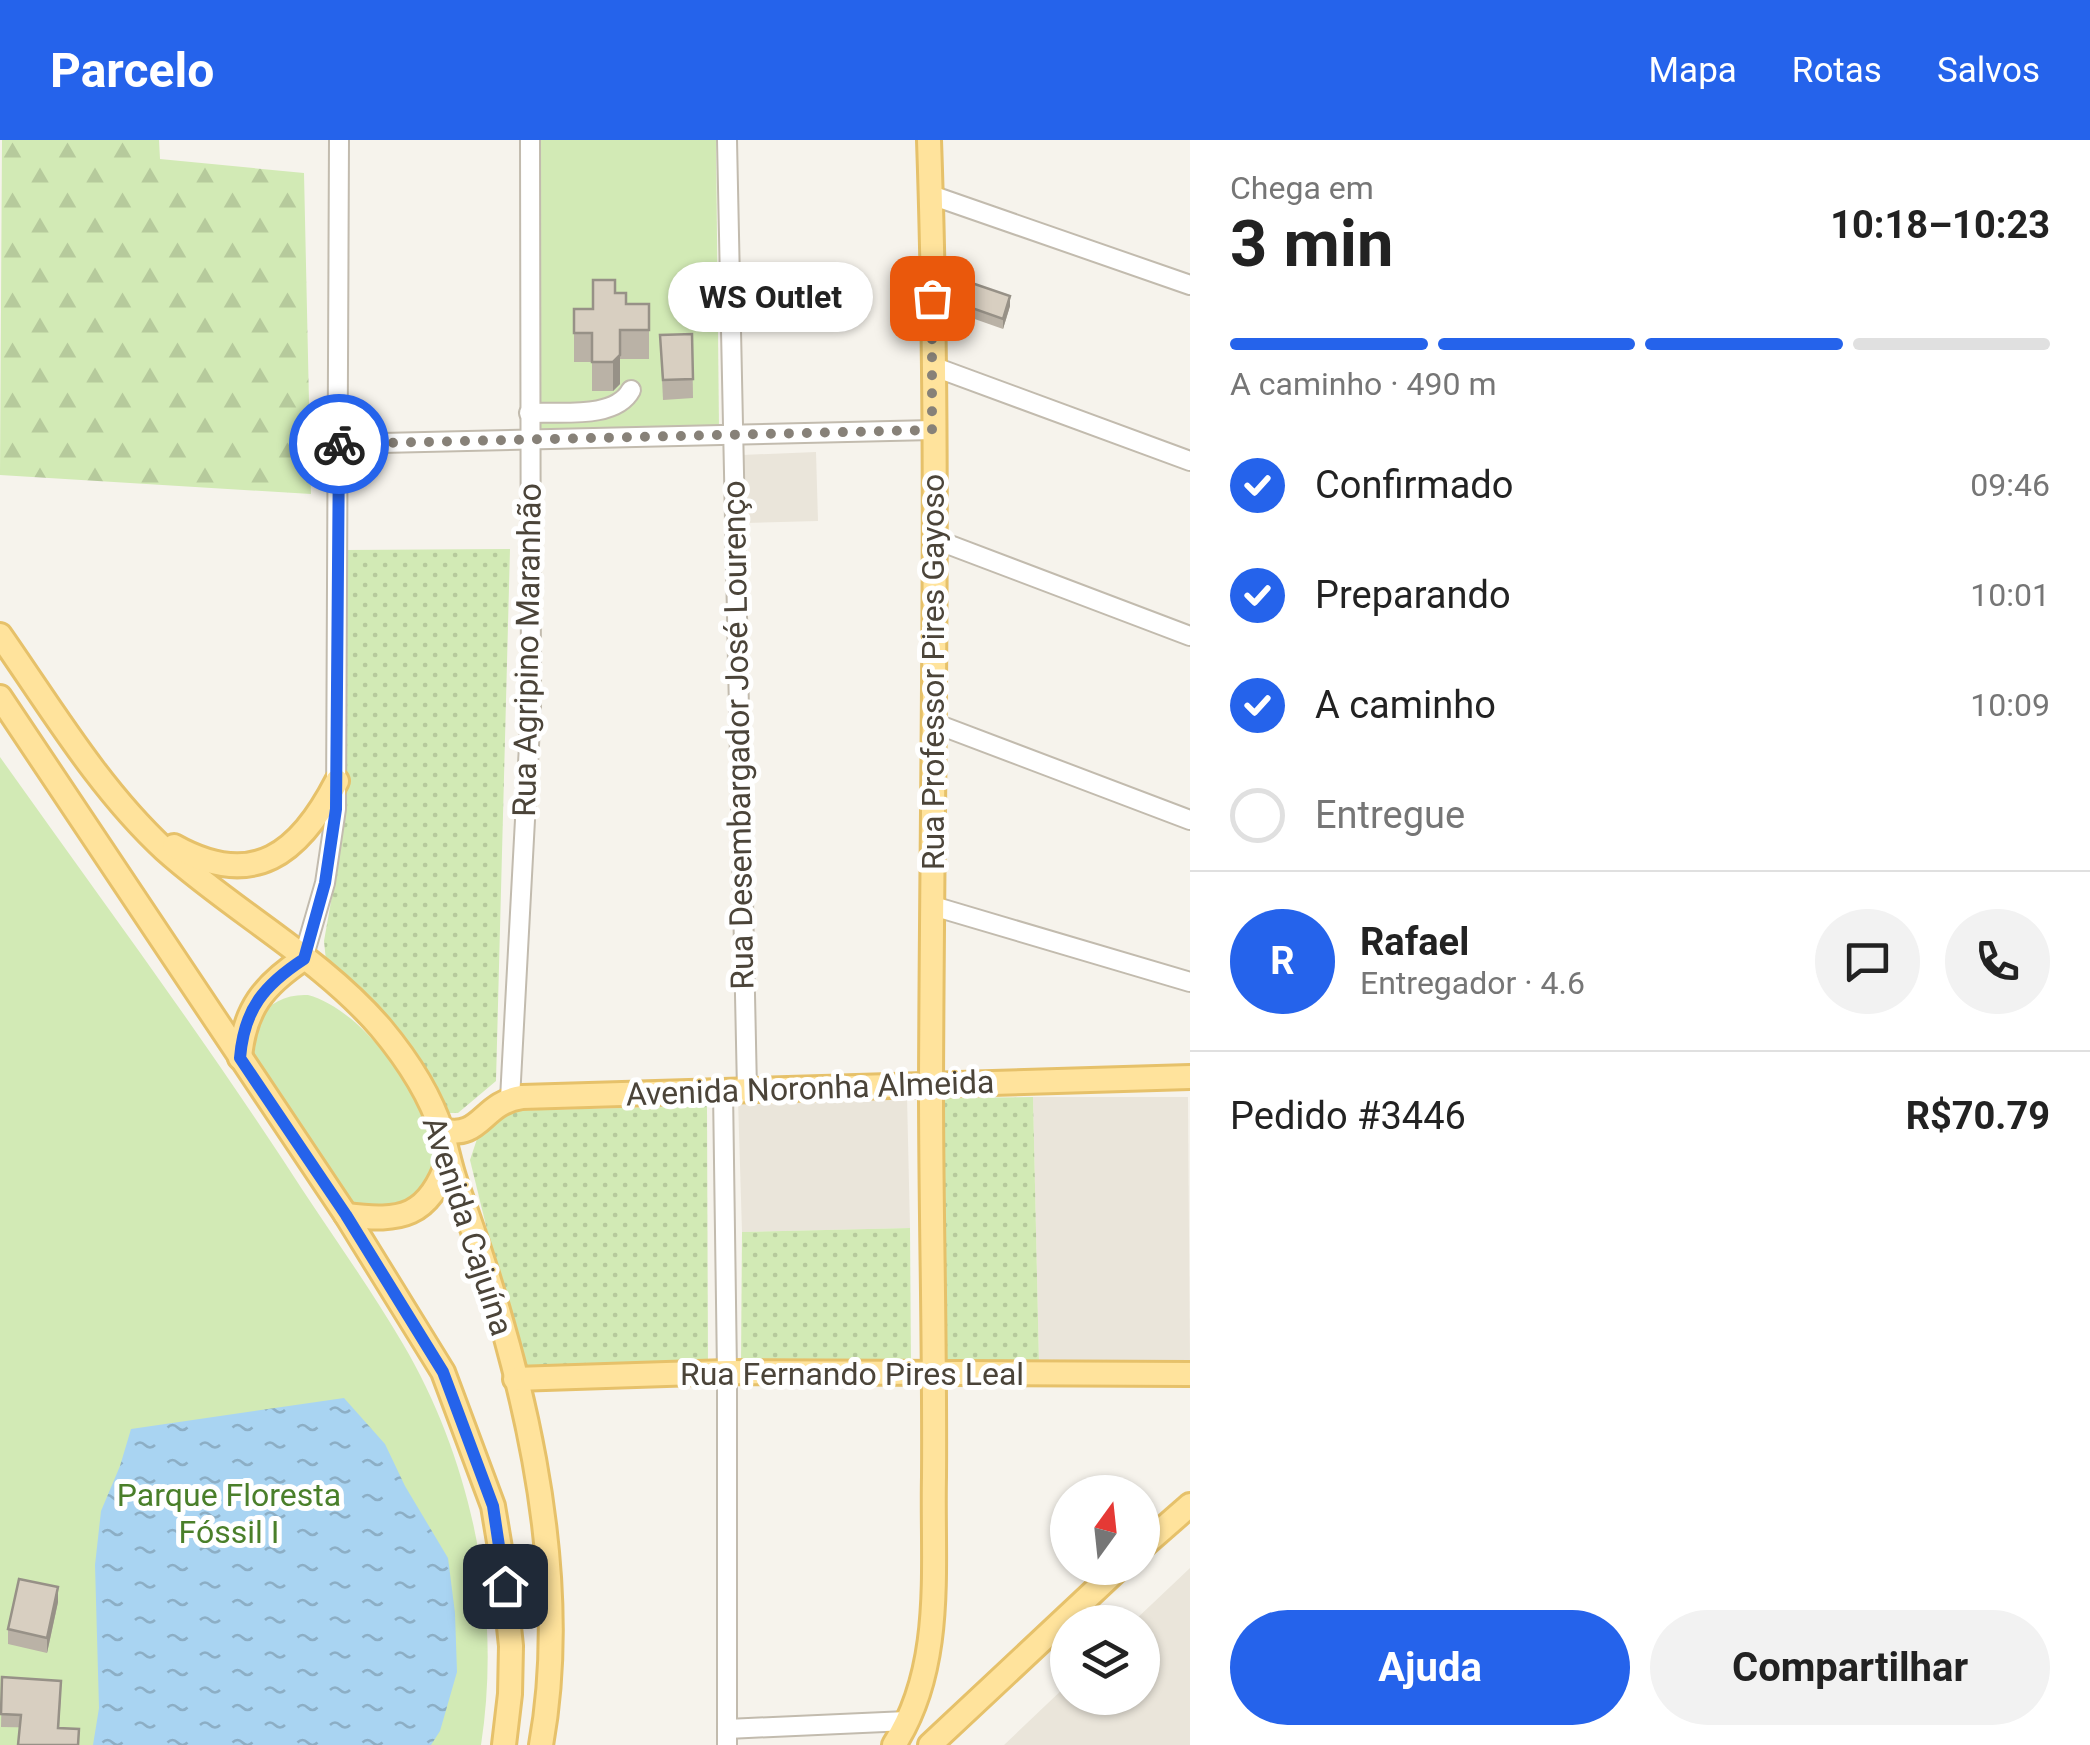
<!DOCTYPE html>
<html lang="pt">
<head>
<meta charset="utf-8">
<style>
	:root { --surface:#fff; --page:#f2f2f2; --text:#222; --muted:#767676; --line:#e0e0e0; --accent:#2563eb }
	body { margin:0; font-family:Roboto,sans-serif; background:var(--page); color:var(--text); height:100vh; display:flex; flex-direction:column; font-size:38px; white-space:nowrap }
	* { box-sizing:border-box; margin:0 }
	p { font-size:32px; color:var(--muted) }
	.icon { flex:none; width:55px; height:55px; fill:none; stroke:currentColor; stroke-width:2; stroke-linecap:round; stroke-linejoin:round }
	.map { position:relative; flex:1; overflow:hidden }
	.drawer { display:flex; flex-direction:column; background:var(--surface); width:900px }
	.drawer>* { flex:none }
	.needle { width:65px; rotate:15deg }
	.tools { position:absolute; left:1050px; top:1335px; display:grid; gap:20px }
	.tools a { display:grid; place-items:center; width:110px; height:110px; border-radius:50%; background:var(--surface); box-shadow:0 2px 8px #0004; font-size:50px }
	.pin { position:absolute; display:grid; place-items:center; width:85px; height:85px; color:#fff; margin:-42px; border-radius:20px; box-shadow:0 5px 15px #0006 }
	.courier { position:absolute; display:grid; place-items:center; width:100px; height:100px; margin:-50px; border:8px solid #2563eb; border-radius:50%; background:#fff; color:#222; box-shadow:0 2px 12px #0007 }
	.bubble { position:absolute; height:70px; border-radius:35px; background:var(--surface); box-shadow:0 2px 8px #0004; font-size:32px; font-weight:700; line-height:70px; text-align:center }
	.overview em { font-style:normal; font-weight:700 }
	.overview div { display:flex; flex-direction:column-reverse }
	.overview { display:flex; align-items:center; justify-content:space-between; height:170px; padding:0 40px }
	h1 { font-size:65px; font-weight:700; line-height:75px }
	.bar { display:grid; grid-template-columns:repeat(4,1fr); gap:15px 10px; align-content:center; height:120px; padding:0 40px }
	.bar i { height:12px; border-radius:8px; background:var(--line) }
	.bar .on { background:var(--accent) }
	.bar p { grid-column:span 4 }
	.line { display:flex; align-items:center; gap:25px; padding:0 40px; border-top:2px solid var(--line) }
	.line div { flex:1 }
	.round { display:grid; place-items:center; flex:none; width:105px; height:105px; border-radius:52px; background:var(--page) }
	ol { padding:0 40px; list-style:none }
	li { display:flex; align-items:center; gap:30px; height:110px }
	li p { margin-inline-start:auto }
	li .icon { padding:10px; border-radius:50%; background:var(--accent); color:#fff; stroke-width:4 }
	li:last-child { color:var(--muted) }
	li i { width:55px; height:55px; border:5px solid var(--line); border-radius:50% }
	.primary-button { display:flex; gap:20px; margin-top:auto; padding:20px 40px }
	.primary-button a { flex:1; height:115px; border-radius:60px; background:var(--accent); color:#fff; font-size:40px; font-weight:700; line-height:115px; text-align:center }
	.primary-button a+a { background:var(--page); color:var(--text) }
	header { display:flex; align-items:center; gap:60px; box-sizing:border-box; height:140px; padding:0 50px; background:var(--accent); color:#fff }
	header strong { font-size:48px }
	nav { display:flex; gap:55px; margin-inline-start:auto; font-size:35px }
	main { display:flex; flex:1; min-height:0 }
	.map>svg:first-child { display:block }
	.residential { fill:#eae5da }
	.grass { fill:url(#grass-dots) }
	.forest { fill:url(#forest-firs) }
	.green { fill:#d2eab5 }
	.water { fill:url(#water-ripples) }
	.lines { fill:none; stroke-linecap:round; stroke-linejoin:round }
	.minor-casing { stroke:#c2bbae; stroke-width:22 }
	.major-casing { stroke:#e6c16a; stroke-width:28 }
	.minor { stroke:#fff; stroke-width:18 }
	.major { stroke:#ffe39c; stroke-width:22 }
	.wall { fill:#bab2a6 }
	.shaded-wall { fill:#979187 }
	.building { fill:#d8cfc1; stroke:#979187; stroke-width:2.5 }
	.done { stroke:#878178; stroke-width:10; stroke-dasharray:0 18 }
	.route { stroke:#2563eb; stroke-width:12 }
	.labels { text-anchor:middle; stroke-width:10; stroke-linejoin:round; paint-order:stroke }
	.street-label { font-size:32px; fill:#4b4439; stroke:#fff }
	.park-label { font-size:32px; fill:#4a7f2a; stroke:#fff }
</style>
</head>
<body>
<header>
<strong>Parcelo</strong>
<nav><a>Mapa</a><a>Rotas</a><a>Salvos</a></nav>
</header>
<main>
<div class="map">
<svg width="1190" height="1605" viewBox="0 0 1190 1605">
	<defs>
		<pattern id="grass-dots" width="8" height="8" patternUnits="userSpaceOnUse" patternTransform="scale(2.5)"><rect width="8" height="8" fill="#d2eab5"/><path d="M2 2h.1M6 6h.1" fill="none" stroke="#b6ca9c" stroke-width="1.8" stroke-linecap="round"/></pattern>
		<pattern id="forest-firs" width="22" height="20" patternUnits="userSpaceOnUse" patternTransform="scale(2.5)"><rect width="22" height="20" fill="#d2eab5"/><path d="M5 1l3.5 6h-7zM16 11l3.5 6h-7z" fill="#b6ca9c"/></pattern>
		<pattern id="water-ripples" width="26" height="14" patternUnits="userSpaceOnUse" patternTransform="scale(2.5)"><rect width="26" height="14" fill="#a9d4f2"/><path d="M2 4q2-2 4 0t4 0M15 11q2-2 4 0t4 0" fill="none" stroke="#8caec5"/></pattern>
	</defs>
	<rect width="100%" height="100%" fill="#f6f3ec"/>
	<g class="residential">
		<polygon points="816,312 818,381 744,383 742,315"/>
		<polygon points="907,956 910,1088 742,1092 738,959"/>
		<polygon points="1033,957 1188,957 1190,1224 1039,1224"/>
		<polygon points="1190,1428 1190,1605 1004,1605 1067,1545 1068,1558 1142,1558 1142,1482 1133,1482"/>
	</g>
	<g class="grass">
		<polygon points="510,409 496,941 458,973 448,973 327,831 324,801 341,705 344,410"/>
		<polygon points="1033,957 1039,1224 947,1225 944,958"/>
		<polygon points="707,966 708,1227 520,1225 470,1020 478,996 501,971"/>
		<polygon points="910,1088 911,1225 741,1225 742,1092"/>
	</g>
	<polygon class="forest" points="2,0 159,0 160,19 304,33 311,354 0,335"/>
	<g class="green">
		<polygon points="535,0 716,0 719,288 534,290"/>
		<path d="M0,617C95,751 193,883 283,1020C322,1081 366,1141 403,1204C473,1323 502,1469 481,1605H0Z"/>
		<path d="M308,855C365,870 432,964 433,1022C434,1066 375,1081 345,1059L248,911C249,877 275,853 308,855Z"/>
	</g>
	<polygon class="water" points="344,1258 385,1304 405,1346 448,1418 455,1473 457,1532 440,1591 431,1605 93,1605 99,1568 95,1425 101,1371 120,1326 131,1289"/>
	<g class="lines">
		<defs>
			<g id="minor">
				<polyline points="727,0 747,950"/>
				<polyline points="931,55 1190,145"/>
				<polyline points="932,226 1190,321"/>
				<path d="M529,273C559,271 615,280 631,250"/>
				<polyline points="339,304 933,290"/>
				<polyline points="934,399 1190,496"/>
				<polyline points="934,583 1190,680"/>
				<polyline points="933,766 1190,842"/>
				<polyline points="303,819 325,743 336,669 339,0"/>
				<polyline points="723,951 727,1232 727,1605"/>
				<polyline points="510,959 531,568 530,0"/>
				<polyline points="727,1589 907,1581"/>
			</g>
			<g id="major">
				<path d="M0,495C51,568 99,649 165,710C234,772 321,818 381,888C406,918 430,954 442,992C447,1009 450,1026 456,1043C518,1213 574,1423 541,1605"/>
				<polyline points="0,557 346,1075 443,1232 493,1366 502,1420 511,1506 510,1554 504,1605"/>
				<path d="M174,706C254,751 300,713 337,641"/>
				<path d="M240,918C244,869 264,845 303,819"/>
				<path d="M442,990C482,1000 481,963 522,957L1190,937"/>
				<path d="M346,1075C402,1082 428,1077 448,1021"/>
				<polyline points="515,1239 727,1232 1190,1234"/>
				<polyline points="1142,1407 1190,1365"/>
				<path d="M894,1605C945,1526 932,1426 934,1337C935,1207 931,1077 931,948C932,632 940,316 929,0"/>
				<polyline points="930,1605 1119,1428"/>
			</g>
		</defs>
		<use href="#minor" class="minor-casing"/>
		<use href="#major" class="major-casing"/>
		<use href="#minor" class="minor"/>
		<use href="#major" class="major"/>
	</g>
	<g class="wall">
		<polygon points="615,153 626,164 649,164 649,219 620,219 620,244 613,251 592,251 592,222 574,222 574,169 593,169"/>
		<polygon points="952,161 1010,166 1003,189 952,171"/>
		<polygon points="692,194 693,258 663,260 660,195"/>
		<polygon points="58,1462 47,1513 8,1504 8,1489"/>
		<polygon points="2,1537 61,1554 59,1588 1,1587"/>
	</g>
	<g class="shaded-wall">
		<polygon points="1010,156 1010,166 1003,189 1003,179"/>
		<polygon points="620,215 620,244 613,251 613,222"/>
		<polygon points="58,1447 58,1462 47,1513 47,1498"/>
	</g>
	<g class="building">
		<polygon points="960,139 1010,156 1003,179 952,161"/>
		<polygon points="593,140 615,140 615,153 626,153 626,164 649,164 649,190 620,190 620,215 613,222 592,222 592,193 574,193 574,169 593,169"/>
		<polygon points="692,194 693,239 663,240 660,195"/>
		<polygon points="19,1439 58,1447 47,1498 8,1489"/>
		<polygon points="2,1537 61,1541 58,1588 79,1589 78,1605 18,1605 21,1575 1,1574"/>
	</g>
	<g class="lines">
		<polyline class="done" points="339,304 932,290 932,158"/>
		<path class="route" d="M339,304L336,669L325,743L304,819C264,845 244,869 240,918L346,1075L443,1232L493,1366L505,1446"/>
	</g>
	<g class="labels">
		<g class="street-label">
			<text transform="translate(527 510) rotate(-89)" y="11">Rua Agripino Maranhão</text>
			<text transform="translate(933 532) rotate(-90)" y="11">Rua Professor Pires Gayoso</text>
			<text transform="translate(738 595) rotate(-91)" y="11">Rua Desembargador José Lourenço</text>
			<text transform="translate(810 948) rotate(-2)" y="11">Avenida Noronha Almeida</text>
			<text transform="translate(468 1086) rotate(72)" y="11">Avenida Cajuína</text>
			<text x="852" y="1245">Rua Fernando Pires Leal</text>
		</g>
		<g class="park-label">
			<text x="229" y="1366">Parque Floresta<tspan x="229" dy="37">Fóssil I</tspan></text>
		</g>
	</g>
</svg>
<div class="tools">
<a><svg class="needle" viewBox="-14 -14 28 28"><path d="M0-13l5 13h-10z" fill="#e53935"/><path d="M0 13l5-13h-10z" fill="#767676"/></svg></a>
<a><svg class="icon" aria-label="layers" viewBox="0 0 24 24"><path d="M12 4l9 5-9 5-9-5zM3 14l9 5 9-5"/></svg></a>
</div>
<div class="pin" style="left:932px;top:158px;background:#ea580c"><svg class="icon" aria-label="bag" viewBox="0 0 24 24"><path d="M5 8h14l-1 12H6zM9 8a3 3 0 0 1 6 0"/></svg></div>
<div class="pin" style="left:505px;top:1446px;background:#1f2937"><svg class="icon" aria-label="home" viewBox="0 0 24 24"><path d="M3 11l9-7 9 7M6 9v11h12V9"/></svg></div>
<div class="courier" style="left:339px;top:304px"><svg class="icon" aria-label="bike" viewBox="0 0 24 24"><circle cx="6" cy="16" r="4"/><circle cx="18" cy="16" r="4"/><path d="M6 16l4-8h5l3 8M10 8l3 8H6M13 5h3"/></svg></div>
<div class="bubble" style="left:668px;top:122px;width:205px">WS Outlet</div>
</div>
<section class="drawer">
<div class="overview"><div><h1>3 min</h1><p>Chega em</p></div><em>10:18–10:23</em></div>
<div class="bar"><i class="on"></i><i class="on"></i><i class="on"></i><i></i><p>A caminho · 490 m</p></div>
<ol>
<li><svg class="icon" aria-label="check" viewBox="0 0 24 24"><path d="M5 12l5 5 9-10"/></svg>Confirmado<p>09:46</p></li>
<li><svg class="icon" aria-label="check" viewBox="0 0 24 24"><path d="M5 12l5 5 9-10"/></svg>Preparando<p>10:01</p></li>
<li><svg class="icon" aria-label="check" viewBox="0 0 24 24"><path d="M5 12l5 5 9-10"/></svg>A caminho<p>10:09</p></li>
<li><i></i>Entregue</li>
</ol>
<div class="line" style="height:180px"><b class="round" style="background:var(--accent);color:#fff">R</b><div><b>Rafael</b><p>Entregador · 4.6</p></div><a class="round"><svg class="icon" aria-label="chat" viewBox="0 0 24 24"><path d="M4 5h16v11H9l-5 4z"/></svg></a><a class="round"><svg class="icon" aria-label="phone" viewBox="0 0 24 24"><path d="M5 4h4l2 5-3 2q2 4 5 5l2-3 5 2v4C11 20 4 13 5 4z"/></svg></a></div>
<div class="line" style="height:130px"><div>Pedido #3446</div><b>R$70.79</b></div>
<div class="primary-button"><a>Ajuda</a><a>Compartilhar</a></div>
</section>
</main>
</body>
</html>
